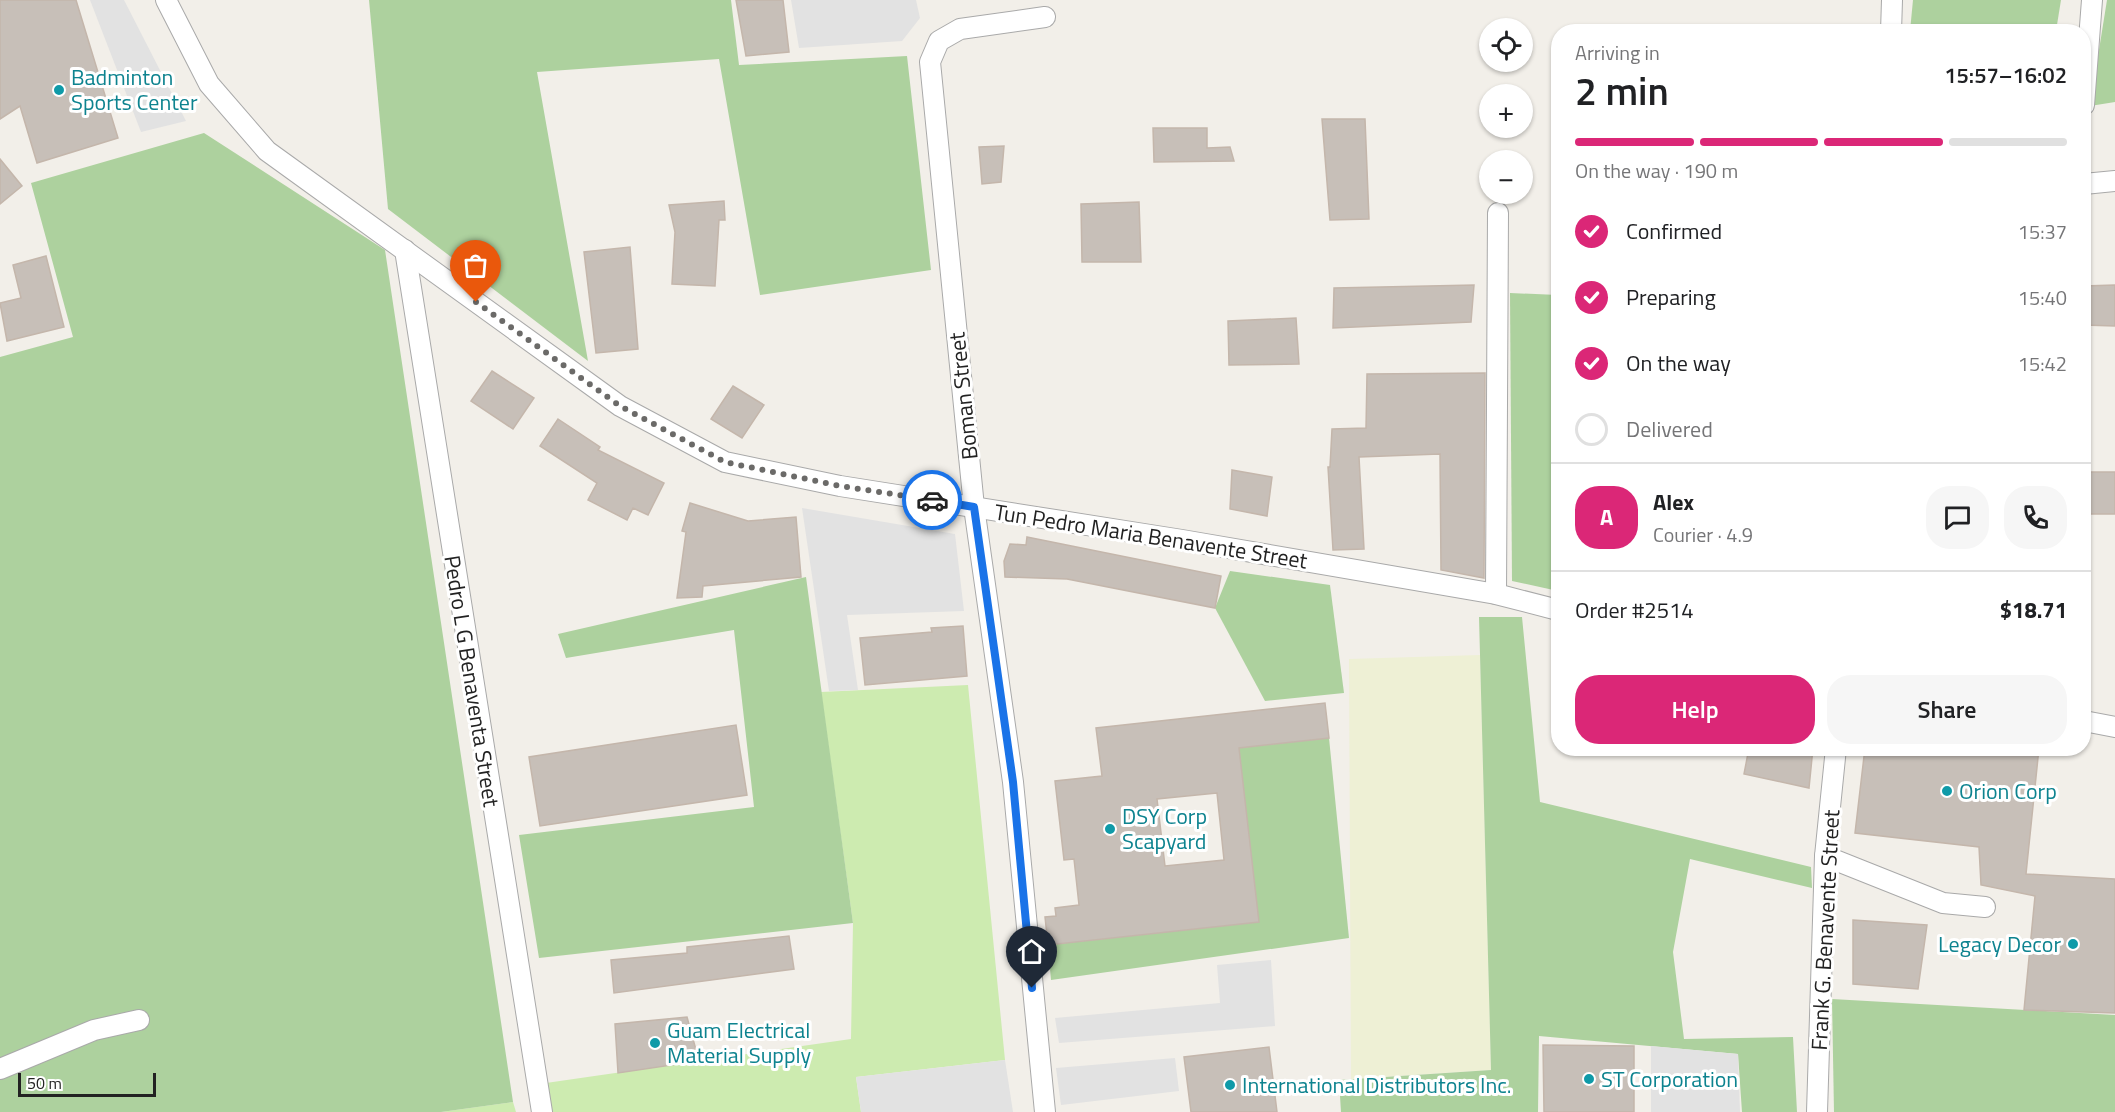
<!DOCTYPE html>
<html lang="en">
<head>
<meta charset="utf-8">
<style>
	:root { --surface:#fff; --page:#f6f6f6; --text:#202124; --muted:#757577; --line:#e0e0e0; --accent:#db2777 }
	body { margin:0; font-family:"Titillium Web",sans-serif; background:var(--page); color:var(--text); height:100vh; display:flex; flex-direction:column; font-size:22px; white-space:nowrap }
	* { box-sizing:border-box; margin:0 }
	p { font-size:20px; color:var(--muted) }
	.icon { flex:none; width:33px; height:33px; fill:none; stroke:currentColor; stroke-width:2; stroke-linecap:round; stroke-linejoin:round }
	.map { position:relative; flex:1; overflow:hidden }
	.details { position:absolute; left:1551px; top:24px; width:540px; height:732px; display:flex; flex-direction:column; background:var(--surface); border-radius:24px; box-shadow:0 2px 4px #0004 }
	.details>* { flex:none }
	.fabs { position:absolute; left:1479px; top:18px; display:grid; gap:12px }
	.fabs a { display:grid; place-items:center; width:54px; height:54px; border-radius:50%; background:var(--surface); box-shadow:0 2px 4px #0004; font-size:30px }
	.scale { position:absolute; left:18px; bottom:15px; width:138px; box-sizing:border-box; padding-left:6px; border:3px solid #222; border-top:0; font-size:16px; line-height:21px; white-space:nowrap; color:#222; -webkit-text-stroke:4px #fff; paint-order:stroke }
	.pin { position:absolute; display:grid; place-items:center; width:51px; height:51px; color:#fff; margin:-62px -26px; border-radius:50% 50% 50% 0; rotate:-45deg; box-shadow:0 0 6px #0007 }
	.pin .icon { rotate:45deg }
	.courier { position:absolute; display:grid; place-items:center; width:60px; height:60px; margin:-30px; border:4px solid #1a73e8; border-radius:50%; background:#fff; color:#222; box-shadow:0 2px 8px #0007 }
	.summary em { font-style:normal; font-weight:600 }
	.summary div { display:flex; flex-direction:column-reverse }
	.summary { display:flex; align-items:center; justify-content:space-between; height:102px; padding:0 24px }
	h1 { font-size:39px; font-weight:600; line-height:45px }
	.bar { display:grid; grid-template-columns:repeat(4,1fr); gap:9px 6px; align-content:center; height:72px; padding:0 24px }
	.bar i { height:8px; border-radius:4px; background:var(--line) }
	.bar .on { background:var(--accent) }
	.bar p { grid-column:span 4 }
	.line { display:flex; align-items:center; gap:15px; padding:0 24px; border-top:2px solid var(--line) }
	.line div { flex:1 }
	.round { display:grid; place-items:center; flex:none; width:63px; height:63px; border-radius:24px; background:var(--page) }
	ol { padding:0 24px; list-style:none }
	li { display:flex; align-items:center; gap:18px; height:66px }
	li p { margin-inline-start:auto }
	li .icon { padding:6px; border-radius:50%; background:var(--accent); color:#fff; stroke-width:4 }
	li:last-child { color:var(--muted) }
	li i { width:33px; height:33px; border:3px solid var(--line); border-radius:50% }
	.cta { display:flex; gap:12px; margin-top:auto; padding:12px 24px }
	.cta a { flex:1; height:69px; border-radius:24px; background:var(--accent); color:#fff; font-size:24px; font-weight:600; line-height:69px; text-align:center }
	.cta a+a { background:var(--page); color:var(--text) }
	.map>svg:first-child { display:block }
	.farmland { fill:#eef0d5 }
	.grass { fill:#cdebb0 }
	.forest { fill:#add19e }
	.parking { fill:#e2e2e2 }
	.building { fill:#c7bfb8; stroke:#c4b6ab; stroke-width:1.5; fill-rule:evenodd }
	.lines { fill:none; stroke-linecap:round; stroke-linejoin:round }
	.minor-casing { stroke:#a9a9a9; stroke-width:22 }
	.minor { stroke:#fff; stroke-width:20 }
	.done { stroke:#6b6a68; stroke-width:6; stroke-dasharray:0 10.8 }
	.route { stroke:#1a73e8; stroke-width:8 }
	.culture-dot { fill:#0f9aa8; stroke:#fff; stroke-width:2 }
	.labels { text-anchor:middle; stroke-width:6; stroke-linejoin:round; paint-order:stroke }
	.culture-label { font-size:22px; fill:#0d838f; stroke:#fff; text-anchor:start }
	.street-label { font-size:22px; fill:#222; stroke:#fff }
</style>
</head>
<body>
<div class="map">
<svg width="2115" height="1112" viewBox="0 0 2115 1112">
	<rect width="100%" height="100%" fill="#f2efe9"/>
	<polygon class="farmland" points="1480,655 1491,1070 1351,1079 1349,659"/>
	<g class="grass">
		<polygon points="968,685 1005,1060 856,1077 861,1112 551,1112 546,1083 851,1039 853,923 821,692"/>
		<polygon points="513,1102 516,1112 441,1112"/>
	</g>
	<g class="forest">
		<polygon points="369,0 731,0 739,65 907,56 931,270 760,295 719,59 537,72 588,361 388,209"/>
		<polygon points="1913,0 2061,0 2056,31 1910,31"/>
		<polygon points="2107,0 2115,0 2115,102 2090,106"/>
		<polygon points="204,133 385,250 513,1102 441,1112 0,1112 0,357 73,337 31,183"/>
		<polygon points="1510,293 1558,295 1558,591 1512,581"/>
		<polygon points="1230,571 1330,585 1344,693 1265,701 1215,608"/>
		<polygon points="806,577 853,923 539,958 519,835 754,807 734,630 566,658 558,634"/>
		<polygon points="1479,617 1522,617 1540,802 1811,867 1812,888 1690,859 1673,952 1684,1039 1793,1037 1797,1112 1742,1112 1738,1054 1539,1036 1538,1112 1341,1112 1339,1080 1491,1070"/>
		<polygon points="1329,738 1349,938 1051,980 1048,945 1258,922 1239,748"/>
		<polygon points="1832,999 2115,1015 2115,1112 1834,1112"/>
	</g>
	<g class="parking">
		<polygon points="90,0 124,0 186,121 141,132"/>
		<polygon points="791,0 916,0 920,18 902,41 799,48"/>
		<polygon points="802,508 955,534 964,611 847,615 858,690 829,691"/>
		<polygon points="1271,960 1275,1026 1059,1043 1055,1018 1220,1003 1217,965"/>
		<polygon points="1651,1046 1738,1054 1740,1112 1651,1112"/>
		<polygon points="1175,1058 1179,1091 1061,1105 1056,1068"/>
		<polygon points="1005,1060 1013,1112 861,1112 856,1077"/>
	</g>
	<g class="building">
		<polygon points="0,0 76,0 118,138 37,163 20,106 0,119"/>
		<polygon points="736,0 783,0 789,52 746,56"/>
		<polygon points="1322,119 1365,119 1369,219 1330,220"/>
		<polygon points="1153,128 1207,128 1207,148 1230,147 1234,161 1154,162"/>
		<polygon points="1004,146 1001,182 982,184 979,147"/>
		<polygon points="0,159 22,186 0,204"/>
		<polygon points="724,201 725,220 719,220 715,286 672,284 675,232 669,205"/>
		<polygon points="1139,202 1141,262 1082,262 1081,204"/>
		<polygon points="630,247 638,349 596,353 584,252"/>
		<polygon points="46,256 64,327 7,341 0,303 21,298 13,265"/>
		<polygon points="1474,285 1471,322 1333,328 1334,288"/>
		<polygon points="2115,285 2115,326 2084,325 2084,286"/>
		<polygon points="1296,318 1299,364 1229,365 1228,321"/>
		<polygon points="492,371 534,398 513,429 471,401"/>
		<polygon points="1485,373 1484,578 1441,570 1440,454 1359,457 1364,549 1333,550 1328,467 1330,467 1332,429 1366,428 1367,374"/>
		<polygon points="733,386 764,405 742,438 711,419"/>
		<polygon points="558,419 600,447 598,450 664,483 648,515 633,508 627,520 588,500 597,483 540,446"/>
		<polygon points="1232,470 1272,477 1267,516 1230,509"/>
		<rect x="2084" y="472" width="31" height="42"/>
		<polygon points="690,503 748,521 796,517 801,577 703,586 702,597 677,598 686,532 682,531"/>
		<polygon points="1027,537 1221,576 1215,608 1067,579 1005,577 1004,561 1010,544 1026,545"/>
		<polygon points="963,626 967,676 865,685 860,638 932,632 931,628"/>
		<path d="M1325,703L1329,738L1239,748L1259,922L1048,945L1045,917L1056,916L1055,908L1079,905L1074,859L1064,860L1055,781L1102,776L1096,728ZM1217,793L1224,860L1165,866L1157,799Z"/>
		<polygon points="736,725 747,795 540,826 529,757"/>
		<polygon points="1749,748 1813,748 1809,788 1744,774"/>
		<polygon points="1865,748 2039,748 2026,874 2115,879 2115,1013 2024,1010 2035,896 1981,885 1979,847 1855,833"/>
		<polygon points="1853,920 1927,925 1918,989 1853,984"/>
		<polygon points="789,936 794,969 614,993 611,960 687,953 687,947"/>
		<polygon points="687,1017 699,1061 618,1073 615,1024"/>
		<polygon points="1543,1045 1634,1046 1634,1112 1544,1112"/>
		<polygon points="1269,1047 1277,1112 1191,1112 1184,1057"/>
	</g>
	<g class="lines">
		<defs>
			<g id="minor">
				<polyline points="166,0 209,84 267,151 620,406 725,462 840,486 1182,540 1496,594 1558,610"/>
				<polyline points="1045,17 960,29 939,41 930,62 974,507 1013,782 1045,1112"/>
				<polyline points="1891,32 1892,0"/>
				<polyline points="2084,105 2092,0"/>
				<polyline points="2084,184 2115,181"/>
				<polyline points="405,250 542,1112"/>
				<polyline points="1496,594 1498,213"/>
				<polyline points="2084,721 2115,727"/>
				<polyline points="1825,856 1943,903 1985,907"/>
				<polyline points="0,1069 94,1030 139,1020"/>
				<polyline points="1817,1112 1825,856 1836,748"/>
			</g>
		</defs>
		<use href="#minor" class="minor-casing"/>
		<use href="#minor" class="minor"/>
	</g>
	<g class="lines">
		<polyline class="done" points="476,302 620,406 725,462 840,486 932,500"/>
		<polyline class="route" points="932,500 974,507 1013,782 1032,988"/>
	</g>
	<g class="culture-dot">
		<circle cx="59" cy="90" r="6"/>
		<circle cx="1947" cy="791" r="6"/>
		<circle cx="1110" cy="829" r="6"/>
		<circle cx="2073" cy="944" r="6"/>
		<circle cx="655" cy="1043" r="6"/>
		<circle cx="1589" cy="1079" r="6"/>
		<circle cx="1230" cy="1085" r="6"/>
	</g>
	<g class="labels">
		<g class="culture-label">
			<text x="71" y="85">Badminton<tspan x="71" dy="25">Sports Center</tspan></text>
			<text x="1959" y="799">Orion Corp</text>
			<text x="1122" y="824">DSY Corp<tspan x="1122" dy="25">Scapyard</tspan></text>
			<text x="2061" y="952" text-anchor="end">Legacy Decor</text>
			<text x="667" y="1038">Guam Electrical<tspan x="667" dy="25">Material Supply</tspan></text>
			<text x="1601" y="1087">ST Corporation</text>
			<text x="1242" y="1093">International Distributors Inc.</text>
		</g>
		<g class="street-label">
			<text transform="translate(963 396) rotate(-96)" y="8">Boman Street</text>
			<text transform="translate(1151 536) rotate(9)" y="8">Tun Pedro Maria Benavente Street</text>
			<text transform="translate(472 681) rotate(81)" y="8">Pedro L G Benaventa Street</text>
			<text transform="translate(1825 930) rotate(-87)" y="8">Frank G. Benavente Street</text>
		</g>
	</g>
</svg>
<div class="fabs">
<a><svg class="icon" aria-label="locate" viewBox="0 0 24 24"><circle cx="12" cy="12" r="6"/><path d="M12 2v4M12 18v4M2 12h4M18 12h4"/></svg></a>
<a>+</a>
<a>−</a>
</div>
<div class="scale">50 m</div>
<div class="pin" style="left:476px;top:302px;background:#ea580c"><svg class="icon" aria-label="bag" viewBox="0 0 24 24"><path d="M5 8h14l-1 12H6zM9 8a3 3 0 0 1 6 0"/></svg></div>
<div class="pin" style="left:1032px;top:988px;background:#1f2937"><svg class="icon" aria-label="home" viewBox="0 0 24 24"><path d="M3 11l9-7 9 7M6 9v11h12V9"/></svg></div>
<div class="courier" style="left:932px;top:500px"><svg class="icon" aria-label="car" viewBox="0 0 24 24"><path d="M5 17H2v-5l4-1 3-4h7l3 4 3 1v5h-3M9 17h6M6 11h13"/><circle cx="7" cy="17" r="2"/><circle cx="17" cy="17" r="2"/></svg></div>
<section class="details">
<div class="summary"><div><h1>2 min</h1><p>Arriving in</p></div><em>15:57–16:02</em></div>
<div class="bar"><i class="on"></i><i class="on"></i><i class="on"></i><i></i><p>On the way · 190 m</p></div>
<ol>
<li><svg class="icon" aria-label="check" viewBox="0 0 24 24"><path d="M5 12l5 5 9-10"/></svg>Confirmed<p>15:37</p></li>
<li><svg class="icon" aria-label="check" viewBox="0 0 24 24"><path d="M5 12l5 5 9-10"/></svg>Preparing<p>15:40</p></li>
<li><svg class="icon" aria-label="check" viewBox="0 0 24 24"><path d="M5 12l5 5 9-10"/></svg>On the way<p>15:42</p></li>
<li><i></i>Delivered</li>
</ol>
<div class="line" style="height:108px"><b class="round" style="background:var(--accent);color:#fff">A</b><div><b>Alex</b><p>Courier · 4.9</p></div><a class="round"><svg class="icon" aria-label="chat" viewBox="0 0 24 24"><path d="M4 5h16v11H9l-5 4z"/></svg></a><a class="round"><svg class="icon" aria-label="phone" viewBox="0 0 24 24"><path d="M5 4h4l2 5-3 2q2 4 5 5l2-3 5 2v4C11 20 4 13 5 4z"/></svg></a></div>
<div class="line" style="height:78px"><div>Order #2514</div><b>$18.71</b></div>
<div class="cta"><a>Help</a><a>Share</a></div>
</section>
</div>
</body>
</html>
